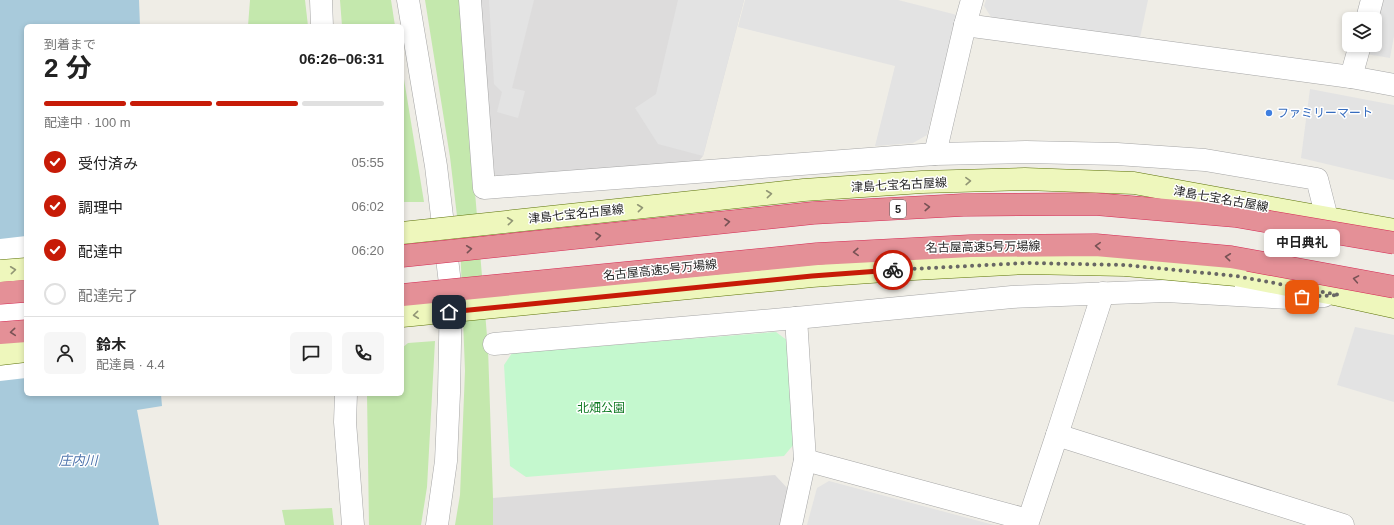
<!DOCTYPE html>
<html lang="ja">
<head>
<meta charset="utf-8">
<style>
	:root { --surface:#fff; --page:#f6f6f6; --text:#222; --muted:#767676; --line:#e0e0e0; --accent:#c71b07 }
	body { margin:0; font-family:Arial,"Noto Sans JP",sans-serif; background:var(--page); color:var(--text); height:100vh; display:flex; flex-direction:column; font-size:15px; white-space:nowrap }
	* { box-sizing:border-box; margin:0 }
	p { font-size:13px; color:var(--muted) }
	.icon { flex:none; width:22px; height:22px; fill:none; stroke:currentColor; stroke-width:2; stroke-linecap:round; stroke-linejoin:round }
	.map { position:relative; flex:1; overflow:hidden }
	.drawer { position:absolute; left:24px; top:24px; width:380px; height:372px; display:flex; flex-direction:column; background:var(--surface); border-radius:6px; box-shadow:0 2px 6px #0003 }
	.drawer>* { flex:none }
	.buttons { position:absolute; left:1342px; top:12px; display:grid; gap:8px }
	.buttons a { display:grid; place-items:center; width:40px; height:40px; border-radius:6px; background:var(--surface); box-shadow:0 2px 6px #0003; font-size:20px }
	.pin { position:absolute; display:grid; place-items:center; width:34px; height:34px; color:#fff; margin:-17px; border-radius:8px; box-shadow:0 2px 6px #0006 }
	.courier { position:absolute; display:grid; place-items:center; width:40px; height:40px; margin:-20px; border:3px solid #c71b07; border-radius:50%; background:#fff; color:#222; box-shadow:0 1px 5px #0007 }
	.bubble { position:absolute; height:28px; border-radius:6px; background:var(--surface); box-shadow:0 2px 6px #0003; font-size:13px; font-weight:700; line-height:28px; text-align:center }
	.overview em { font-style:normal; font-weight:700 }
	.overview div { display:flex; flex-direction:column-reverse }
	.overview { display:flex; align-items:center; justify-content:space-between; height:68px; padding:0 20px }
	h1 { font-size:26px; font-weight:700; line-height:30px }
	.bar { display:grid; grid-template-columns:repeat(4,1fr); gap:6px 4px; align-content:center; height:48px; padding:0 20px }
	.bar i { height:5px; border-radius:3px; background:var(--line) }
	.bar .current { background:var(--accent) }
	.bar p { grid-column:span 4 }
	.line { display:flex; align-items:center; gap:10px; padding:0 20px; border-top:1px solid var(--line) }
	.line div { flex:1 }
	.round { display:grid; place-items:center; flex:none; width:42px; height:42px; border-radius:6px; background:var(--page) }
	ol { padding:0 20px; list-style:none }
	li { display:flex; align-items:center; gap:12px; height:44px }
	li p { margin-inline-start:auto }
	li .icon { padding:4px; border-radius:50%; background:var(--accent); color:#fff; stroke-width:4 }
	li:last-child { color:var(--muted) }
	li i { width:22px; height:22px; border:2px solid var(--line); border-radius:50% }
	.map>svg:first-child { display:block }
	.residential { fill:#dddcdc }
	.grass { fill:#c4e8ad }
	.park { fill:#c4f8ce }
	.parking { fill:#e3e3e3 }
	.water { fill:#a8cadb }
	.pier { fill:#fff }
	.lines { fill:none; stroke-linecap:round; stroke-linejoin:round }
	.minor-casing { stroke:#a6a6a6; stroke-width:23 }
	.tertiary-casing { stroke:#a6a6a6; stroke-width:23 }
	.secondary-casing { stroke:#5d7309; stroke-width:23 }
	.motorway-casing { stroke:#d52b54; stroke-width:23 }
	.minor { stroke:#fff; stroke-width:22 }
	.tertiary { stroke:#fff; stroke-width:22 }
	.secondary { stroke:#eef7bc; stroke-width:22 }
	.motorway { stroke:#e49097; stroke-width:22 }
	.secondary-bridge-casing { stroke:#5d7309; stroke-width:23; stroke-linecap:butt }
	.motorway-bridge-casing { stroke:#d52b54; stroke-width:23; stroke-linecap:butt }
	.secondary-bridge { stroke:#eef7bc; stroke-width:22 }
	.motorway-bridge { stroke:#e49097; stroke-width:22 }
	.oneway { stroke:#919675 }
	.oneway2 { stroke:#785255 }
	.done { stroke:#686765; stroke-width:4; stroke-dasharray:0 7.2 }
	.route { stroke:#c71b07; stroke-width:5 }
	.shop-dot { fill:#3f7fe0; stroke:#fff; stroke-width:1.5 }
	.labels { text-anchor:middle; stroke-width:3; stroke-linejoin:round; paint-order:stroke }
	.shield { fill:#fff; stroke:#626262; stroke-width:1 }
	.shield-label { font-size:11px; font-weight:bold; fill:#1f1f1f }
	.shop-label { font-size:12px; fill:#366cbe; stroke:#fff; text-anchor:start }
	.street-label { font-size:12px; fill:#1f1f1f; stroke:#fff }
	.park-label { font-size:12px; fill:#107a23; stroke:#fff }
	.water-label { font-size:13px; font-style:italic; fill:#4e74ac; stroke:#fff }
</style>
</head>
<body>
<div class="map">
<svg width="1394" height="525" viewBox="0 0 1394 525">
	<rect width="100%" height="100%" fill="#efede6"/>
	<g class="residential">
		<polygon points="479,0 744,0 703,156 698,162 500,178 491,172"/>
		<polygon points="775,475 790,491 782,525 493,525 493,498"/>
	</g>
	<g class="grass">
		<polygon points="250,0 305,0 308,26 248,26"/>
		<polygon points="340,0 391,0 395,26 342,26"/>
		<polygon points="425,0 459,0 488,348 493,498 493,525 455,525 460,495 465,371 460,241 450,157"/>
		<polygon points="402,67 424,202 402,202"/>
		<polygon points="435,341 427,487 421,525 369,525 367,394 402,394 402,348 408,343"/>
		<polygon points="332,508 334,525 285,525 282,510"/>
	</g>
	<polygon class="park" points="776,332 788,341 794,444 784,456 526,477 510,466 504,365 512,353"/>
	<g class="parking">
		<polygon points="489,0 534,0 512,88 525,91 518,118 497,112 502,92 494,84"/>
		<polygon points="678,0 744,0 703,156 658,144 635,108 656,94"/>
		<polygon points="745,0 898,0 957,15 927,135 913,143 875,146 895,66 738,27"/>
		<polygon points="986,0 1148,0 1140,38 993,20 984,6"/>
		<polygon points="1380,0 1394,0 1394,36 1390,58 1366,54 1368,45 1375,45 1375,19"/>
		<polygon points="1310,89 1394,105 1394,180 1301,158"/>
		<polygon points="1355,327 1394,335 1394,402 1337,385"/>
		<polygon points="829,481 994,525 807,525 817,488"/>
	</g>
	<polygon class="water" points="0,0 139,0 140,26 26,26 26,394 161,394 162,406 137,410 159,525 0,525"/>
	<polygon class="pier" points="26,236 26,378 0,381 0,239"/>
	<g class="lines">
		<defs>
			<g id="minor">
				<polyline points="408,0 436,166 451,292 449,393 446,461 437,525"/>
				<polyline points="470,0 484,188 935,154 1026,152 1117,154 1205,160 1317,179 1327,218"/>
				<polyline points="972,0 965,25 1351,77 1394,85"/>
				<polyline points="1367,19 1372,0"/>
				<polyline points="1351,77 1360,45"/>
				<polyline points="935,154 965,25"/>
				<polyline points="494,344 796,318 1012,297 1166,291 1289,298 1324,296"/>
				<polyline points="1057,435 1103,293"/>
				<polyline points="805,460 1028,520"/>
				<polyline points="791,525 805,460 796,318"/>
				<polyline points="1027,525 1057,435 1343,525"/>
			</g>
			<g id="tertiary">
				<polyline points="321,0 322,26"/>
				<polyline points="346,394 345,422 353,525"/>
			</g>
			<g id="secondary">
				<polyline points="1244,203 1394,230"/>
				<polyline points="0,271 26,269"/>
				<polyline points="1236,275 1339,295 1394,307"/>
				<polyline points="0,354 26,351"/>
			</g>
			<g id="motorway">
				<polyline points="0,293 26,291"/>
				<polyline points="0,333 26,331"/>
			</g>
		</defs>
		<use href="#minor" class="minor-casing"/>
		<use href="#tertiary" class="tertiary-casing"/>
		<use href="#secondary" class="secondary-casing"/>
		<use href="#motorway" class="motorway-casing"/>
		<use href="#minor" class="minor"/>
		<use href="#tertiary" class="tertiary"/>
		<use href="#secondary" class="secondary"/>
		<use href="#motorway" class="motorway"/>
		<defs>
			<g id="secondary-bridge">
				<polyline points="402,233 804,190 922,182 1025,179 1134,183 1244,203"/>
				<polyline points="402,316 812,276 913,269 1025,263 1125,265 1236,275"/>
			</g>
			<g id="motorway-bridge">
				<polyline points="402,256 813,213 963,205 1095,204 1235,216 1394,243"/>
				<polyline points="402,295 817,254 970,246 1096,245 1231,257 1394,287"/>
			</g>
		</defs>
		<use href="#secondary-bridge" class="secondary-bridge-casing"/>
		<use href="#motorway-bridge" class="motorway-bridge-casing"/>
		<use href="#secondary-bridge" class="secondary-bridge"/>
		<use href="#motorway-bridge" class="motorway-bridge"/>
	</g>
	<defs><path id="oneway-chevron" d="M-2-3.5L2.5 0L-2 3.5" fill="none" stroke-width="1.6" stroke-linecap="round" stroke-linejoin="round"/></defs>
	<g class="oneway">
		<use href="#oneway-chevron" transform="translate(968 181) rotate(-2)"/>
		<use href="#oneway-chevron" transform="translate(769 194) rotate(-6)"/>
		<use href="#oneway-chevron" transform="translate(640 208) rotate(-6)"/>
		<use href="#oneway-chevron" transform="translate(510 221) rotate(-6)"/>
		<use href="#oneway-chevron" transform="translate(13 270) rotate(-6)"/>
		<use href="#oneway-chevron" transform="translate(416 315) rotate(174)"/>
	</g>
	<g class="oneway2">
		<use href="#oneway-chevron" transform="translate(927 207) rotate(-3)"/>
		<use href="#oneway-chevron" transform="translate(727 222) rotate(-6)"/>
		<use href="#oneway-chevron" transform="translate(598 236) rotate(-6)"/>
		<use href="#oneway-chevron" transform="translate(1098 246) rotate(-177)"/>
		<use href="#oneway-chevron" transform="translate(469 249) rotate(-6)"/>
		<use href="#oneway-chevron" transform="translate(856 252) rotate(177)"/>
		<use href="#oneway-chevron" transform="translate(1228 257) rotate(-174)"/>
		<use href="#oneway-chevron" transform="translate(1356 279) rotate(-170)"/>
		<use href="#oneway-chevron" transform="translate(13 332) rotate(175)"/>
	</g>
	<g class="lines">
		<polyline class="done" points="893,270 1026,263 1125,265 1236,276 1339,295 1302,297"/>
		<polyline class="route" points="449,312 812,276 893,270"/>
	</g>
	<circle class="shop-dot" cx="1269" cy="113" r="4"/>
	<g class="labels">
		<rect class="shield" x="890" y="200" width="16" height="18" rx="3"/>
		<g class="shield-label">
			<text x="898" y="213">5</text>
		</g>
		<g class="shop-label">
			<text x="1277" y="117">ファミリーマート</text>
		</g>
		<g class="street-label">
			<text transform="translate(899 185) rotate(-3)" y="4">津島七宝名古屋線</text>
			<text transform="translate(1221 199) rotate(10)" y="4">津島七宝名古屋線</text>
			<text transform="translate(576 214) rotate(-6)" y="4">津島七宝名古屋線</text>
			<text transform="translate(983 247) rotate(-1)" y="4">名古屋高速5号万場線</text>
			<text transform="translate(660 270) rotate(-6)" y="4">名古屋高速5号万場線</text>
		</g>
		<g class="park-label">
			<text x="601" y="412">北畑公園</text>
		</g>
		<g class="water-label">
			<text x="78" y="465">庄内川</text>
		</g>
	</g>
</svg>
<div class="buttons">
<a><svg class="icon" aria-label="layers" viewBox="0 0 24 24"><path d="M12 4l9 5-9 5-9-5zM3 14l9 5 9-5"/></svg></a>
</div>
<div class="pin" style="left:1302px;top:297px;background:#ea580c"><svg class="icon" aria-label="bag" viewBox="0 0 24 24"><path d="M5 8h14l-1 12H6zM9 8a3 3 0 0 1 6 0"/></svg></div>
<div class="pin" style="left:449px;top:312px;background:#1f2937"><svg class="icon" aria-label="home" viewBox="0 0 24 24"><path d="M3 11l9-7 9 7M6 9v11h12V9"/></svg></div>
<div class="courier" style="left:893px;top:270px"><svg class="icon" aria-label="bike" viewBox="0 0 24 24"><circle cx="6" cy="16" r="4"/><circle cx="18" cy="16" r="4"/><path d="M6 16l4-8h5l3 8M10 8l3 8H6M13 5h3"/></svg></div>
<div class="bubble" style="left:1264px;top:229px;width:76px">中日典礼</div>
<section class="drawer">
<div class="overview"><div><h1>2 分</h1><p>到着まで</p></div><em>06:26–06:31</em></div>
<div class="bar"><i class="current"></i><i class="current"></i><i class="current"></i><i></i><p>配達中 · 100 m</p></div>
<ol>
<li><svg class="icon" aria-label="check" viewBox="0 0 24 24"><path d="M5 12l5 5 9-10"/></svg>受付済み<p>05:55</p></li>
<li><svg class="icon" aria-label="check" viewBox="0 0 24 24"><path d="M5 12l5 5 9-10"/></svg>調理中<p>06:02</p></li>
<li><svg class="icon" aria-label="check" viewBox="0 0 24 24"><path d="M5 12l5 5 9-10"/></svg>配達中<p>06:20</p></li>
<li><i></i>配達完了</li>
</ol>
<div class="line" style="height:72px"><a class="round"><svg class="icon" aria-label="person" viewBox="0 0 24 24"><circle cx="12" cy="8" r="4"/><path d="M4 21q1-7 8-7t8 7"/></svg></a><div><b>鈴木</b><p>配達員 · 4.4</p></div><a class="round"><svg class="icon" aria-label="chat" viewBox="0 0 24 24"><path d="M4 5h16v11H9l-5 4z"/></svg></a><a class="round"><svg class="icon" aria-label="phone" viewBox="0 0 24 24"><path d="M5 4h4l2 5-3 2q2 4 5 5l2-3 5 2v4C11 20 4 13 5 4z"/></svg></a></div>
</section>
</div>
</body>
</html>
